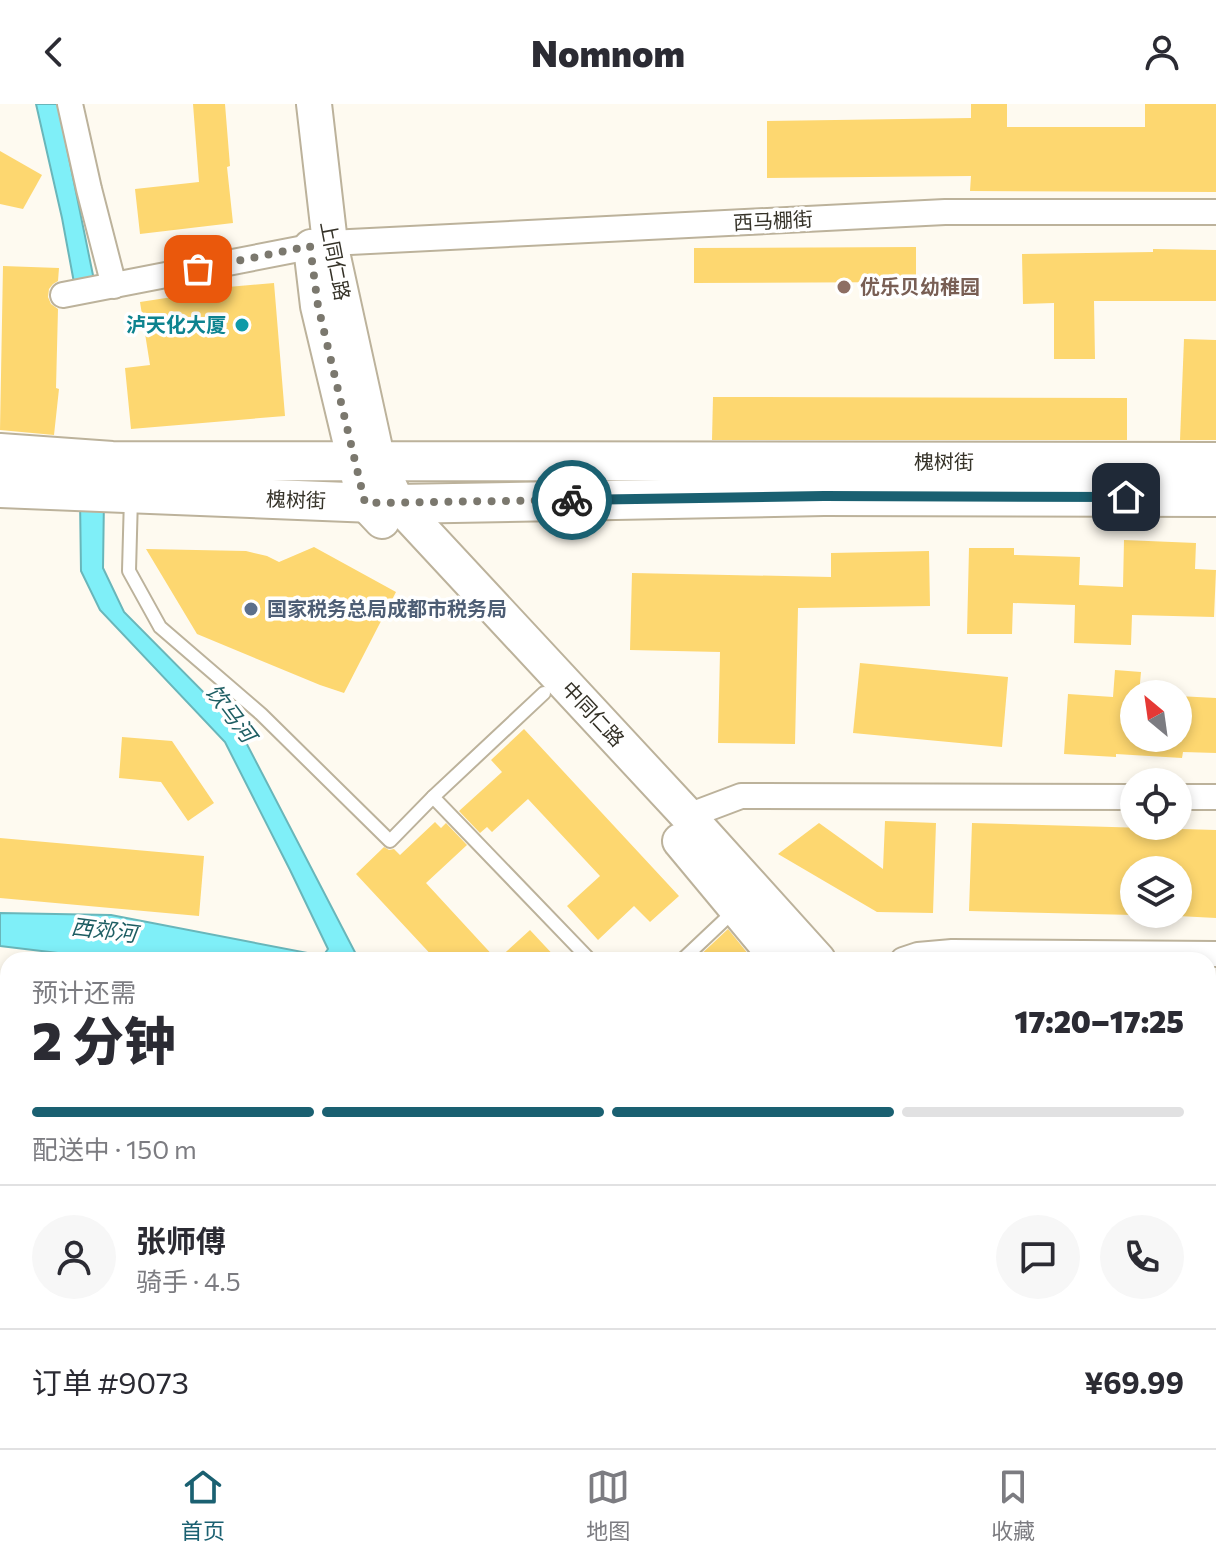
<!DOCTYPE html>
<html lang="zh">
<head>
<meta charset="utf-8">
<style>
	:root { --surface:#fff; --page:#f7f7f7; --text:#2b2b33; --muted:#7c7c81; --line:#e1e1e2; --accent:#1a6071 }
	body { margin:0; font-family:Commissioner,"Noto Sans SC",sans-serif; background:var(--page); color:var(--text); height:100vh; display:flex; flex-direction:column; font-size:30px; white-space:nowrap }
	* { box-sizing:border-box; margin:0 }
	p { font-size:26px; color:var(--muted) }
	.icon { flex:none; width:44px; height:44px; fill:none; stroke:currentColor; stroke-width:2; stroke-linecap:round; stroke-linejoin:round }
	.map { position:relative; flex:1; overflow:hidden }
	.panel { position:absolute; left:0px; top:848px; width:1216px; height:496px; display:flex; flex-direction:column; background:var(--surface); border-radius:24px 24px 0 0; box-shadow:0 4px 12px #0003 }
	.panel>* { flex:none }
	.needle { width:52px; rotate:331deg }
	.tools { position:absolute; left:1120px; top:576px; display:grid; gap:16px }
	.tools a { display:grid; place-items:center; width:72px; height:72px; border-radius:50%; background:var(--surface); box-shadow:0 4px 12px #0003; font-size:40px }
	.pin { position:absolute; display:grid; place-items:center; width:68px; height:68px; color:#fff; margin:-34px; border-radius:16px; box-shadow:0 4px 12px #0006 }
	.courier { position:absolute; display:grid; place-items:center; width:80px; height:80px; margin:-40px; border:6px solid #1a6071; border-radius:50%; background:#fff; color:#222; box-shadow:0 2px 10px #0007 }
	.head em { font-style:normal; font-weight:800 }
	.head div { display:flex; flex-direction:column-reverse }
	.head { display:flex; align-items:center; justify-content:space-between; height:136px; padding:0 32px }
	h1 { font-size:52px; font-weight:800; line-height:60px }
	.bar { display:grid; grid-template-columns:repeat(4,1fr); gap:12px 8px; align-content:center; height:96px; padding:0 32px }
	.bar i { height:10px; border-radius:6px; background:var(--line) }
	.bar .selected { background:var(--accent) }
	.bar p { grid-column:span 4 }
	.line { display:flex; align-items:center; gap:20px; padding:0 32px; border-top:2px solid var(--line) }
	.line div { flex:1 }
	.round { display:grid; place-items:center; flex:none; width:84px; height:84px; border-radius:42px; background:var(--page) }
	header { display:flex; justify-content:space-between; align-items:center; height:104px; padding:0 32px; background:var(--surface); font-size:36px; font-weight:800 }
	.menu { display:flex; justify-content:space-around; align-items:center; height:112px; border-top:2px solid var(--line); background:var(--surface); font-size:22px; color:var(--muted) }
	.menu a { display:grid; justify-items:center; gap:4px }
	.menu .selected { color:var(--accent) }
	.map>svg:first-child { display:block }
	.water { fill:#7feff8; stroke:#69b6ba; stroke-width:2 }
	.building { fill:#fdd770 }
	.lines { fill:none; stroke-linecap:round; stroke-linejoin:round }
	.lane-casing { stroke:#bcb29b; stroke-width:16 }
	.street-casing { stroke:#bcb29b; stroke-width:28 }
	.secondary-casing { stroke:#bcb29b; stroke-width:38 }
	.primary-casing { stroke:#bcb29b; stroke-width:42 }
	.lane { stroke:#fff; stroke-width:12 }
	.street { stroke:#fff; stroke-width:24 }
	.secondary { stroke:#fff; stroke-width:34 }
	.primary { stroke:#fff; stroke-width:38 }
	.done { stroke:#7b786e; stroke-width:8; stroke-dasharray:0 14.4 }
	.route { stroke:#1a6071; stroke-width:10 }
	.education-dot { fill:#8d6e63; stroke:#fff; stroke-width:3 }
	.culture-dot { fill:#0f9aa8; stroke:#fff; stroke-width:3 }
	.service-dot { fill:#5c6f8a; stroke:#fff; stroke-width:3 }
	.labels { text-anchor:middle; stroke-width:7; stroke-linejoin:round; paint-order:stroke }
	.street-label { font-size:20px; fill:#353228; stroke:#fff }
	.education-label { font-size:20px; font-weight:bold; fill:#785e54; stroke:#fff; text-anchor:start }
	.culture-label { font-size:20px; font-weight:bold; fill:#0d838f; stroke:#fff; text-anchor:end }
	.service-label { font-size:20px; font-weight:bold; fill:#4e5e75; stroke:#fff; text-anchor:start }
	.water-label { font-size:22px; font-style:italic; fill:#1e5e63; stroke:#fff }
</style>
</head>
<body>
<header><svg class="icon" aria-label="back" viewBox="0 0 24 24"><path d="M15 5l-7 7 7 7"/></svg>Nomnom<svg class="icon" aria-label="person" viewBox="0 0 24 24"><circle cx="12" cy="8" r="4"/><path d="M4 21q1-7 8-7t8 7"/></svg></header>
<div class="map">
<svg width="1216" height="1344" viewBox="0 0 1216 1344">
	<rect width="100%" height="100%" fill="#fefaf0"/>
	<g class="water">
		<polygon points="36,0 58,0 95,181 75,184 62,114"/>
		<polygon points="104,394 103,464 124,508 238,623 359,856 116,856 0,842 0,809 111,811 323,852 328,845 290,766 225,638 100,506 81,467 80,395"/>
	</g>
	<g class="building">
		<polygon points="193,0 225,0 230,62 227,63 233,119 140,130 135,85 199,78"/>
		<polygon points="971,0 1007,0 1007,23 1145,23 1145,0 1216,0 1216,88 970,87 971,72 767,74 767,17 971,14"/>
		<polygon points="0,47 42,71 23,105 0,100"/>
		<polygon points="916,143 916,178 694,179 694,144"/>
		<polygon points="1153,145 1216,146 1216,197 1094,197 1095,255 1054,255 1054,199 1023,200 1022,150 1153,148"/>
		<polygon points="3,162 59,164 58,177 53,180 49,185 48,193 51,200 58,205 56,284 59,285 54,331 0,326"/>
		<polygon points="274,179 285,312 131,325 125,264 150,261 140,198 205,188 205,185"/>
		<polygon points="1184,235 1216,236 1216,336 1180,336"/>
		<polygon points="713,293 1127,294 1127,336 712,336"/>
		<polygon points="1124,436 1196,439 1195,465 1216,466 1214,513 1132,511 1131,541 1074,539 1075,501 1013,499 1012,530 967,530 969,444 1014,444 1014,451 1080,453 1079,481 1123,483"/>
		<polygon points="314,443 396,488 344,589 320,581 197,530 146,445 246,447 267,452 279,458"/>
		<polygon points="929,447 930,502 798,504 795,640 718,639 720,548 630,546 632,469 831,473 831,449"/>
		<polygon points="860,559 1008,573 1002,643 853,629"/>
		<polygon points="1115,566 1141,568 1139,590 1134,590 1134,634 1178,634 1178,592 1216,594 1216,649 1183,648 1182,654 1116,650 1116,653 1064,650 1068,590 1113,593"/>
		<polygon points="524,625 679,792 650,818 634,802 598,836 567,802 600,772 528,695 492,728 487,723 480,729 459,707 502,668 491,656"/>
		<polygon points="122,633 172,637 214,699 188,717 161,678 119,674"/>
		<polygon points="885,717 936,719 933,809 877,808 778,750 819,719 883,765"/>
		<polygon points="435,718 441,724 446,719 467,741 426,779 497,856 530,826 558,856 436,856 356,770 384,743 389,746 394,745 400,751"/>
		<polygon points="972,719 1216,726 1216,814 1178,812 1178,766 1134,766 1134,811 969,807"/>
		<polygon points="0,734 204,752 199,812 0,794"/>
		<polygon points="728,825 753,856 695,856"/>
	</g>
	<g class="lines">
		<defs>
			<g id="lane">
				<polyline points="131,393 129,467 160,523 261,610 390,737 433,693"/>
				<polyline points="544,589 433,693 590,856"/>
				<polyline points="682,856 734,807"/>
				<polyline points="168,1336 169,1344"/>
				<polyline points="366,1336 367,1344"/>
				<polyline points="516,1336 520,1344"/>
			</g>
			<g id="street">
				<polyline points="70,0 89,85 114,182"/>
				<polyline points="63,191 330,139 945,108 1216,108"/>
				<polyline points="1178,693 1216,693"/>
				<polyline points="688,712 741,692 1134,693"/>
				<polyline points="903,856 918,851 952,848 1216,850"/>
				<polyline points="0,1108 8,1109"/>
				<polyline points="1208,1109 1216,1109"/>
			</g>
			<g id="secondary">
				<polyline points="314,0 330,139 378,358 398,400 688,712 818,856"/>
				<polyline points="311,143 318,202 365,399 382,417"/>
				<polyline points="680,737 779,856"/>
				<polyline points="1088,1336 1091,1344"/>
				<polyline points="1128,1336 1131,1344"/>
			</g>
			<g id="primary">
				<polyline points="0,349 112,357 1216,358"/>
				<polyline points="0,384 398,400 824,392 1216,393"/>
			</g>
		</defs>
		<use href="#lane" class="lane-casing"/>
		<use href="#street" class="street-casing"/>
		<use href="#secondary" class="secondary-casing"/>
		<use href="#primary" class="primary-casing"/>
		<use href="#lane" class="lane"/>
		<use href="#street" class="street"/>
		<use href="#secondary" class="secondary"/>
		<use href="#primary" class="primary"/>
	</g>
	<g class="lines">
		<polyline class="done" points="198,165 310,142 318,202 365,399 572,396"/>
		<polyline class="route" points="572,396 824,392 1126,393"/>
	</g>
	<circle class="education-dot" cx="844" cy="183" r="8"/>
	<circle class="culture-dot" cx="242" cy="221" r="8"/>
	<circle class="service-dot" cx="251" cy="505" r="8"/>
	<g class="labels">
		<g class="street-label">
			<text transform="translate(773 117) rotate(-3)" y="7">西马棚街</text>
			<text transform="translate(335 157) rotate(79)" y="7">上同仁路</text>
			<text x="944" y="365">槐树街</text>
			<text transform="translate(296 396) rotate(2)" y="7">槐树街</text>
			<text transform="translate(593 610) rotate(47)" y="7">中同仁路</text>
		</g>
		<g class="education-label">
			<text x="860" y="190">优乐贝幼稚园</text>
		</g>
		<g class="culture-label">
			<text x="226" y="228">泸天化大厦</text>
		</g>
		<g class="service-label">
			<text x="267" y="512">国家税务总局成都市税务局</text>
		</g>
		<g class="water-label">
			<text transform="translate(231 609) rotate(53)" y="8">饮马河</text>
			<text transform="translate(104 826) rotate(7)" y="8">西郊河</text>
		</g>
	</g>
</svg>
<div class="tools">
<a><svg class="needle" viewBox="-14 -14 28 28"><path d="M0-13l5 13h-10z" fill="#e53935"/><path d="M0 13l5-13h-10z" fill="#7c7c81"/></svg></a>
<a><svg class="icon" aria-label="locate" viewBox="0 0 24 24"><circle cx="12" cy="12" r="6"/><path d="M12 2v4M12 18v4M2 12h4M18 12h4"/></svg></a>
<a><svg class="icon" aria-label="layers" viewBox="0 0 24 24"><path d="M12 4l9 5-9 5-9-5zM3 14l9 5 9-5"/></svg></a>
</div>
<div class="pin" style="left:198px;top:165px;background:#ea580c"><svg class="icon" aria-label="bag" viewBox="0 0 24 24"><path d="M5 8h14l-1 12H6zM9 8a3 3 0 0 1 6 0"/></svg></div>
<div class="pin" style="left:1126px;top:393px;background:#1f2937"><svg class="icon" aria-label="home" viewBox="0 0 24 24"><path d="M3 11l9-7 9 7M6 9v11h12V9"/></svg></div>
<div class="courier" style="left:572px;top:396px"><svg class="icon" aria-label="bike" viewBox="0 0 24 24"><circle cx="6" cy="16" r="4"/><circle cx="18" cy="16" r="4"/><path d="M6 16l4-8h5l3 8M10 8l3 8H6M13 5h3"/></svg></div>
<section class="panel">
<div class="head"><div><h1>2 分钟</h1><p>预计还需</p></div><em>17:20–17:25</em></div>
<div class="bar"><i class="selected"></i><i class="selected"></i><i class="selected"></i><i></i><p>配送中 · 150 m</p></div>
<div class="line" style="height:144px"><a class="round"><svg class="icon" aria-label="person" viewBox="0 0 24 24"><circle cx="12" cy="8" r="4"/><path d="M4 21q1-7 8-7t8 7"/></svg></a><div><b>张师傅</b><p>骑手 · 4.5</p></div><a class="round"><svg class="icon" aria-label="chat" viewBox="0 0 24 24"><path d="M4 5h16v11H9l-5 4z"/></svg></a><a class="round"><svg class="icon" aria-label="phone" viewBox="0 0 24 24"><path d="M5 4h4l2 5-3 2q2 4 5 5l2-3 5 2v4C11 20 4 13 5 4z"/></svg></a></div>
<div class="line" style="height:104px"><div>订单 #9073</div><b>¥69.99</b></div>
</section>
</div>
<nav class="menu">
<a class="selected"><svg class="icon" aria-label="home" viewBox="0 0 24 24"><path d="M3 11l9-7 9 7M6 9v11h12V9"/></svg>首页</a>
<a><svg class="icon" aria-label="map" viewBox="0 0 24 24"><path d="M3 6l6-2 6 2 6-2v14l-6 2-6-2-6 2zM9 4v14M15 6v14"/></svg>地图</a>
<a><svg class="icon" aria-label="saved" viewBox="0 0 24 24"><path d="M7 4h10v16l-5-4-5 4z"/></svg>收藏</a>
</nav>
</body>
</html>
